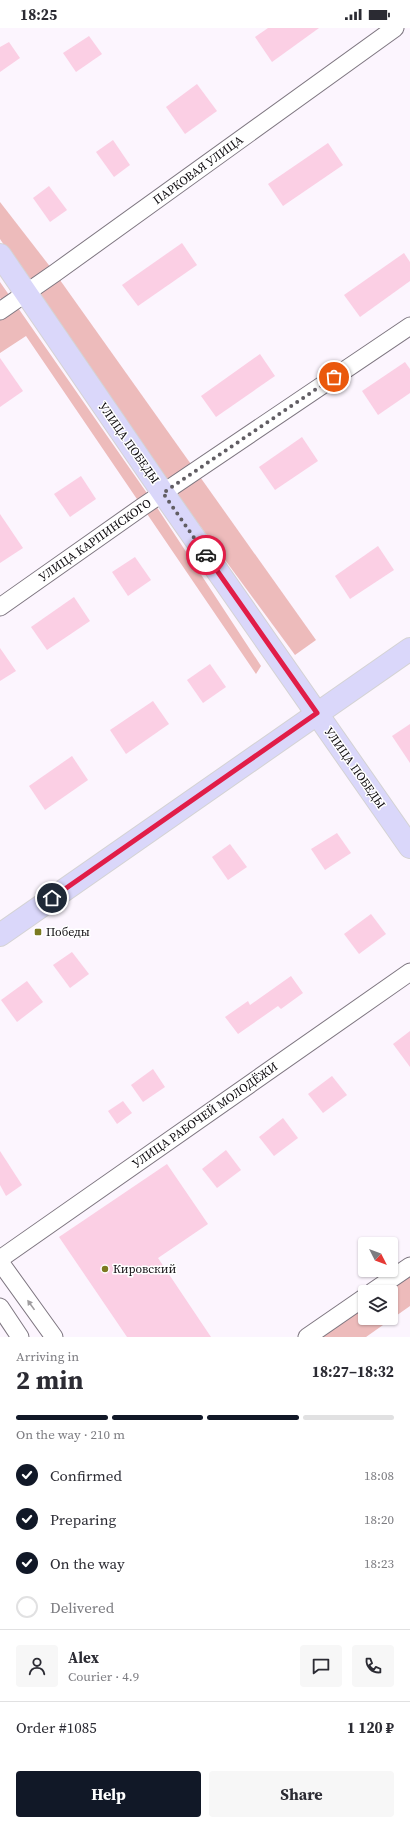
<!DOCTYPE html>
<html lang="en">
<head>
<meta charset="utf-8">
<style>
	:root { --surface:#fff; --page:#f7f7f7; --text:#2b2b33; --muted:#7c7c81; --line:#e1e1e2; --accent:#111827 }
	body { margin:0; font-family:"Source Serif 4",serif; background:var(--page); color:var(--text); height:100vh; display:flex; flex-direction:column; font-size:15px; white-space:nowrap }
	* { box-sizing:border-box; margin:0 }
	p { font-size:13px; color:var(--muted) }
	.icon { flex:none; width:22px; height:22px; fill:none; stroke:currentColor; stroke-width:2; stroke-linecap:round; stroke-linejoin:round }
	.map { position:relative; height:1309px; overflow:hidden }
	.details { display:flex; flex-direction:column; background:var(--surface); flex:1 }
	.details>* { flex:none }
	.needle { width:26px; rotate:132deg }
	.fabs { position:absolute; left:358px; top:1209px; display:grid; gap:8px }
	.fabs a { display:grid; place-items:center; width:40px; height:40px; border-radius:4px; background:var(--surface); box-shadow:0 1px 3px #0004; font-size:20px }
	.pin { position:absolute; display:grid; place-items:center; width:34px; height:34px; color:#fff; margin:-17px; border:2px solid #fff; border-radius:50%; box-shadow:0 1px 4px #0007 }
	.courier { position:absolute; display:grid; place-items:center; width:40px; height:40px; margin:-20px; border:3px solid #e11d48; border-radius:50%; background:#fff; color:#222; box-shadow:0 1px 5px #0007 }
	.head em { font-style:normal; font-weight:700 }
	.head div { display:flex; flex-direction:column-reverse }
	.head { display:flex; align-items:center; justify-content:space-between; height:68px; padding:0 16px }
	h1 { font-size:26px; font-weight:700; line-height:30px }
	.bar { display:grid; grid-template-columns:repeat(4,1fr); gap:6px 4px; align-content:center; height:48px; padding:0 16px }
	.bar i { height:5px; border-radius:3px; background:var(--line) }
	.bar .active { background:var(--accent) }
	.bar p { grid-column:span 4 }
	.line { display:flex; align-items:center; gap:10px; padding:0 16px; border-top:1px solid var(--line) }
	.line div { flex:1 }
	.round { display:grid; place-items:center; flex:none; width:42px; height:42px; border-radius:4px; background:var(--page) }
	ol { padding:0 16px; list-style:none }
	li { display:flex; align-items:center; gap:12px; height:44px }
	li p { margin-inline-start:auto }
	li .icon { padding:4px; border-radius:50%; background:var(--accent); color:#fff; stroke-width:4 }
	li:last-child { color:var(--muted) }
	li i { width:22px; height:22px; border:2px solid var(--line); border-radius:50% }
	.cta { display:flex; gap:8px; margin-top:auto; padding:8px 16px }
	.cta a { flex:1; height:46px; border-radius:4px; background:var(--accent); color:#fff; font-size:16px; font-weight:700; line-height:46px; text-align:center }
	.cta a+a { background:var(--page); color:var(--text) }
	.status { display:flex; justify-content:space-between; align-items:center; height:28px; padding:0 20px; background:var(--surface); direction:ltr }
	.status svg { height:11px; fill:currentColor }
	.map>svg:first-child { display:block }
	.green { fill:#edbbbb }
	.building { fill:#fbcfe4 }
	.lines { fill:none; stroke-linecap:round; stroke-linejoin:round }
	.minor-casing { stroke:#7e7680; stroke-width:19 }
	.major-casing { stroke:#d4d3d4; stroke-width:24 }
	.minor { stroke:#fff; stroke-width:17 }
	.major { stroke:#dad7fa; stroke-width:22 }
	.oneway { fill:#9f9d9f }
	.done { stroke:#615d63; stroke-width:4; stroke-dasharray:0 7.2 }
	.route { stroke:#e11d48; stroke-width:5 }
	.poi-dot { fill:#7b7a21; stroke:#fff; stroke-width:1.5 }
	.labels { text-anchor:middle; stroke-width:3; stroke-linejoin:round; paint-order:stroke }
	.street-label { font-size:12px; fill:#0e0b0f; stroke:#fff }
	.poi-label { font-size:12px; fill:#0e0b0f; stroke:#fff; text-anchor:start }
</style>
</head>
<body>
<div class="status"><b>18:25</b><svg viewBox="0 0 49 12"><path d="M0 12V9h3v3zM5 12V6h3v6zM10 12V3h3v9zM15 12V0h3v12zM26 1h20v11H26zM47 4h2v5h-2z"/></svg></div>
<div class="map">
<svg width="410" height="1309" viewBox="0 0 410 1309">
	<rect width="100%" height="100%" fill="#fcf5fe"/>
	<g class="green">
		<polygon points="0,174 55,245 316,612 295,627 192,487 45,278 0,211"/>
		<polygon points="0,254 158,481 261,638 256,646 26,308 0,325 0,283 6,278 0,270"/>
		<polygon points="410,1238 410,1278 366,1309 307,1309 365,1269 365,1290 391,1290 391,1264 372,1264"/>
	</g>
	<g class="building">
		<polygon points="268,0 319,0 272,34 255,9"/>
		<polygon points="89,8 102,26 76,44 63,25"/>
		<polygon points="9,14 20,30 0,44 0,19"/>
		<polygon points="197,56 217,83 185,106 166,79"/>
		<polygon points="113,112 130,137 114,149 96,124"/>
		<polygon points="328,115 343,137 283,178 268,156"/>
		<polygon points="49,158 67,182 50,194 33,170"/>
		<polygon points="182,215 197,237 138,278 122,257"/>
		<polygon points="404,225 410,234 410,253 360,289 344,267"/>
		<polygon points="260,326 275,348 216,389 201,368"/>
		<polygon points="0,330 23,363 0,379"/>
		<polygon points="405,334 410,341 410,365 378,387 362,363"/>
		<polygon points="302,409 318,433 275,462 259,439"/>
		<polygon points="81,448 96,471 70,489 54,466"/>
		<polygon points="0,486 23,520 0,535"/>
		<polygon points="378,518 394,542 350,571 335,548"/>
		<polygon points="135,529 151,552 128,568 112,544"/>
		<polygon points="74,569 90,593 47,622 31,599"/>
		<polygon points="0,620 16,643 0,653"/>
		<polygon points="210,636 226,659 203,675 187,652"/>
		<polygon points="153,673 169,696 126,726 110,702"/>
		<polygon points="410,696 410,735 392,708"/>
		<polygon points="72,728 88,752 45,782 29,758"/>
		<polygon points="337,805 351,825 325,842 311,821"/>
		<polygon points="230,816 247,839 228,852 212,829"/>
		<polygon points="371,886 386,906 359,926 344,906"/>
		<polygon points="72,924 89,946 70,960 53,937"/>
		<polygon points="291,948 303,965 281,981 278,978 238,1006 225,989 248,973 250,977"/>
		<polygon points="27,953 43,974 17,994 1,972"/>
		<polygon points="410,1003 410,1039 393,1016"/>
		<polygon points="153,1041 165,1059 143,1074 131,1057"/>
		<polygon points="332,1048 347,1067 323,1085 308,1066"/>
		<polygon points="123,1073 132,1085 117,1096 108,1083"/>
		<polygon points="283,1090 298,1110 274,1128 259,1109"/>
		<polygon points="226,1122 241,1142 217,1160 202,1141"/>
		<polygon points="0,1123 22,1157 6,1168 0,1157"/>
		<polygon points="167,1136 208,1196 158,1230 211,1309 127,1309 59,1209"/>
	</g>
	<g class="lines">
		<defs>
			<g id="minor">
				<polyline points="0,283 55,245 395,0"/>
				<polyline points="0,579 142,479 410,298"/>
				<polyline points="0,1231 410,944"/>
				<polyline points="0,1234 54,1309"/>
				<polyline points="372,1264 410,1238"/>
				<polyline points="0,1279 20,1309"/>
				<polyline points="307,1309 365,1269"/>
			</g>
			<g id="major">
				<polyline points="0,227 163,465 410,819"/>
				<polyline points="0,907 410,621"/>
			</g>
		</defs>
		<use href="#minor" class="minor-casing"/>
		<use href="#major" class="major-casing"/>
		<use href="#minor" class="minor"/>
		<use href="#major" class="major"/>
	</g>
	<defs><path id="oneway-solid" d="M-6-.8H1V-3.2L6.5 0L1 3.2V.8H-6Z"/></defs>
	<use class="oneway" href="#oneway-solid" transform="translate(31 1277) rotate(-126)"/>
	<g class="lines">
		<polyline class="done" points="206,527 163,465 334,349"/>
		<polyline class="route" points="52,870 317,685 206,527"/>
	</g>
	<g class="poi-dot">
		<rect x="34" y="900" width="8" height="8" rx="2"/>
		<circle cx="105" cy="1241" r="4"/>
	</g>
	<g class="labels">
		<g class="street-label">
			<text transform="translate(198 142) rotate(-36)" y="4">ПАРКОВАЯ УЛИЦА</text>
			<text transform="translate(129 415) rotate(55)" y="4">УЛИЦА ПОБЕДЫ</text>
			<text transform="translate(95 512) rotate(-35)" y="4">УЛИЦА КАРПИНСКОГО</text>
			<text transform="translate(355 740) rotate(55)" y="4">УЛИЦА ПОБЕДЫ</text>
			<text transform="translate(205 1087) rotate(-35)" y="4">УЛИЦА РАБОЧЕЙ МОЛОДЁЖИ</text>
		</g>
		<g class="poi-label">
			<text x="46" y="908">Победы</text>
			<text x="113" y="1245">Кировский</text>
		</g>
	</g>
</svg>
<div class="fabs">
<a><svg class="needle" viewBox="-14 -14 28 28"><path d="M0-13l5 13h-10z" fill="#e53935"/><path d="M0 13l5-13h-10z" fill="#7c7c81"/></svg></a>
<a><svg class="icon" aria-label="layers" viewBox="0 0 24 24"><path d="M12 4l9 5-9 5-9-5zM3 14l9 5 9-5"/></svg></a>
</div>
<div class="pin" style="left:334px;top:349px;background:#ea580c"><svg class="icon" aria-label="bag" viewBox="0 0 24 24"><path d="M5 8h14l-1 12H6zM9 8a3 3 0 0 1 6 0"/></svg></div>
<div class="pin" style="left:52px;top:870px;background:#1f2937"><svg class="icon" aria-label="home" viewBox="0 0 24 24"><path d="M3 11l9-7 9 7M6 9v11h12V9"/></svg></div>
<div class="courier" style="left:206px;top:527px"><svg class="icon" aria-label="car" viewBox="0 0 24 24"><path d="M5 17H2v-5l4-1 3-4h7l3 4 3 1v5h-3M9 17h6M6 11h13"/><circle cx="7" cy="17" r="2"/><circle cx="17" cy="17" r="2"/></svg></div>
</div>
<section class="details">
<div class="head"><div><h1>2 min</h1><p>Arriving in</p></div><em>18:27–18:32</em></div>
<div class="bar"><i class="active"></i><i class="active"></i><i class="active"></i><i></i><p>On the way · 210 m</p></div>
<ol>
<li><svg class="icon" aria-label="check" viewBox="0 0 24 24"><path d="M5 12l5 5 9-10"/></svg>Confirmed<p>18:08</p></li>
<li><svg class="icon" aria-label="check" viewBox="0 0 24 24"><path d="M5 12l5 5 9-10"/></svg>Preparing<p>18:20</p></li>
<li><svg class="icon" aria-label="check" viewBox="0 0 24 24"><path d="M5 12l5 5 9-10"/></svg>On the way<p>18:23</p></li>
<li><i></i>Delivered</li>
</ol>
<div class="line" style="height:72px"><a class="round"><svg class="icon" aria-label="person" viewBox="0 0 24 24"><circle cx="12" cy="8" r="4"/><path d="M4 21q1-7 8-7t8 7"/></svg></a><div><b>Alex</b><p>Courier · 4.9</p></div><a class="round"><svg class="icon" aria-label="chat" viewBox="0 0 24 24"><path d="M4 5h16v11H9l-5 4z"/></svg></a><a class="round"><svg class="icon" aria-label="phone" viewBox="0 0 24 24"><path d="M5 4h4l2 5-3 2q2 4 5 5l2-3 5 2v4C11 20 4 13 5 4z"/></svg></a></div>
<div class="line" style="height:52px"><div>Order #1085</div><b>1 120 ₽</b></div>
<div class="cta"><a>Help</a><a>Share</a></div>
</section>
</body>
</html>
